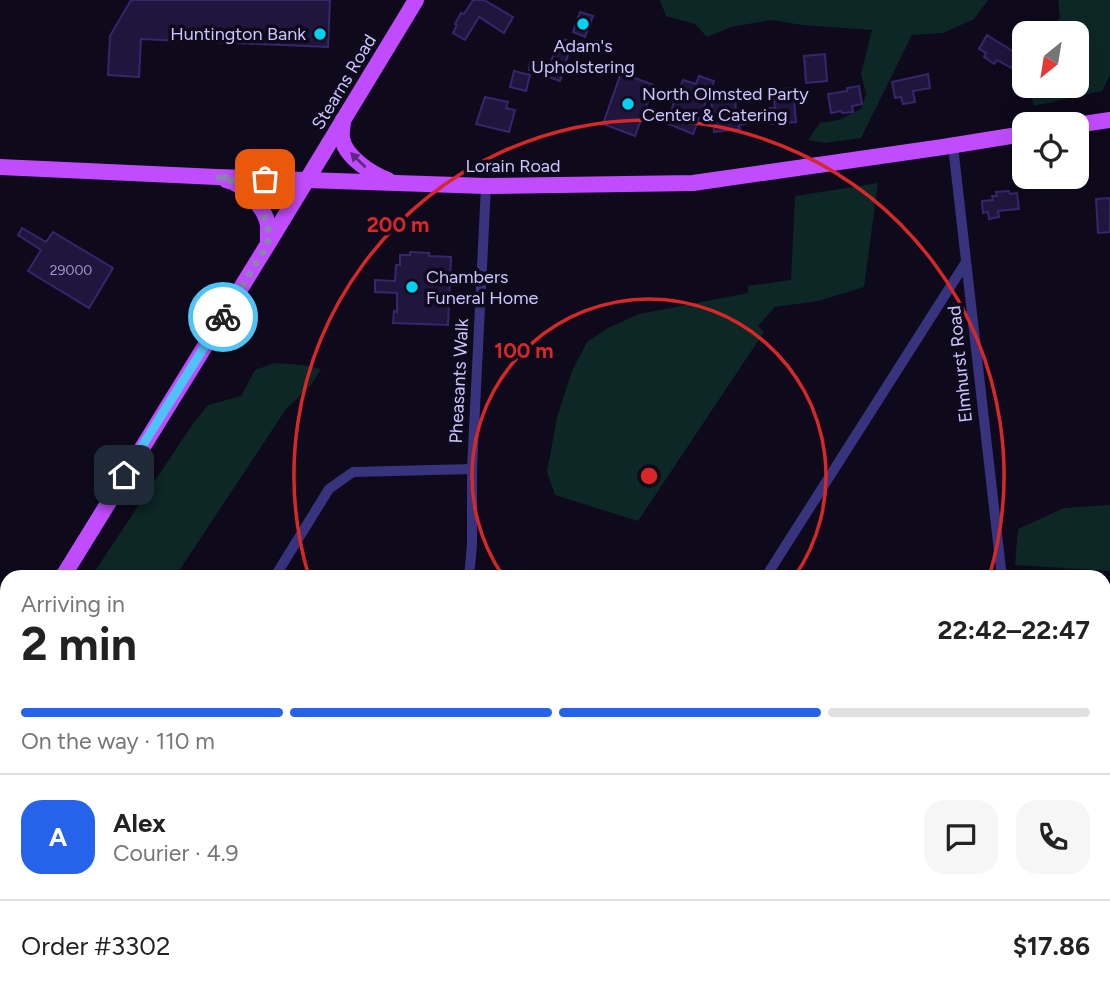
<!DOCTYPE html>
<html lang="en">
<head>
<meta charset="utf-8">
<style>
	:root { --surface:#fff; --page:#f6f6f6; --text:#222; --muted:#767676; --line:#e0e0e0; --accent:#2563eb }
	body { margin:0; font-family:Figtree,sans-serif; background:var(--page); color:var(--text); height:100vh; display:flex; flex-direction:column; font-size:26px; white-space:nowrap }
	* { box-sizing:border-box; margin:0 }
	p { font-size:23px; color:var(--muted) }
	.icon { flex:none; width:38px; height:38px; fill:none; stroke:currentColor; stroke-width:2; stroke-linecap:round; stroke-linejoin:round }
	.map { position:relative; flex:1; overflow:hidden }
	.details { position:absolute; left:0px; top:570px; width:1111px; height:436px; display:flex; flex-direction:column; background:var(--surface); border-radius:21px 21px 0 0; box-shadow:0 7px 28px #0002 }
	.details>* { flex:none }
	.needle { width:46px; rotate:210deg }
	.tools { position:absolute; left:1012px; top:21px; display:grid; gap:14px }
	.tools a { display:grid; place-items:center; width:77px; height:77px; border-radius:14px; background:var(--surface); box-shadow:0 7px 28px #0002; font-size:35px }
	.pin { position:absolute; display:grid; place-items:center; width:60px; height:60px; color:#fff; margin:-30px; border-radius:14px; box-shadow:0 4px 10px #0006 }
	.courier { position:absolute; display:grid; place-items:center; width:70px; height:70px; margin:-35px; border:5px solid #4fc3f7; border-radius:50%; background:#fff; color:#222; box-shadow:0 2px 9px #0007 }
	.headline em { font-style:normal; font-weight:700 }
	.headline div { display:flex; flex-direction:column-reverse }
	.headline { display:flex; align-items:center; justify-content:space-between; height:119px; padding:0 21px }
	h1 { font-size:46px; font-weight:700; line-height:52px }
	.bar { display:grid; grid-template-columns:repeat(4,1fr); gap:10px 7px; align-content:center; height:84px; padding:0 21px }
	.bar i { height:9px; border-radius:5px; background:var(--line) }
	.bar .active { background:var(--accent) }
	.bar p { grid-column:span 4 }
	.line { display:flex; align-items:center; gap:18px; padding:0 21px; border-top:2px solid var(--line) }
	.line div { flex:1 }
	.round { display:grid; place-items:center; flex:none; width:74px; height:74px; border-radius:21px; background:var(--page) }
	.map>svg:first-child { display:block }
	.green { fill:#0d2626 }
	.building { fill:#1f153d; stroke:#36266b; stroke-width:2 }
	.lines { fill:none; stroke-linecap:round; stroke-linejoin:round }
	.street { stroke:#38337d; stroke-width:10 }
	.primary { stroke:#c14cff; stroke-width:16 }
	.oneway { fill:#5f2882 }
	.done { stroke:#8a84b0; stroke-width:7; stroke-dasharray:0 12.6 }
	.route { stroke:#4fc3f7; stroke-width:9 }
	.ring { fill:none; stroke:#d62828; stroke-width:3.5 }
	.poi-dot { fill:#00d1f0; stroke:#0e0a1c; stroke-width:2.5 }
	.labels { text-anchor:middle; stroke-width:7; stroke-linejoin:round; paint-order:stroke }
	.number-label { font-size:14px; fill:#a299ce }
	.poi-label { font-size:18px; fill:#cdc5ff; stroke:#0e0a1c; text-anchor:start }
	.street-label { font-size:18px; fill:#cdc5ff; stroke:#0e0a1c }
	.centre { fill:#d62828; stroke:#0e0a1c; stroke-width:3.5 }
	.ring-label { font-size:21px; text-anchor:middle; font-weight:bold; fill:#d62828; stroke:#0e0a1c; stroke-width:7; stroke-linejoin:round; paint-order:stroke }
</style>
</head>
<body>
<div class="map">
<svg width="1110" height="1005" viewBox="0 0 1110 1005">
	<rect width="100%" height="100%" fill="#0e0a1c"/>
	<g class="green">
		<polygon points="660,0 988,0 974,19 943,33 912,35 861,138 825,143 808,140 820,123 839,120 861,109 866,94 861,74 872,30 802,25 771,20 731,27 707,37 695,24 666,16"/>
		<polygon points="1058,0 1110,0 1110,75 1102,91 1034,106 1029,86 1076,86 1076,33 1049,33 1060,17"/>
		<polygon points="878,183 864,287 818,301 775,307 758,326 764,332 638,521 555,495 547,472 557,417 572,371 587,342 608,328 639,314 748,293 748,286 791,280 795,196"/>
		<polygon points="275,363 304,365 321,369 311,385 286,409 175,577 91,577 192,425 208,405 241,396 255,370"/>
		<polygon points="1110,505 1110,571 1015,565 1018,529 1064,508"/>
		<polygon points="1110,599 1110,1005 913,1005 916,999 1104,999 1104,604"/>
		<polygon points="7,717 7,999 72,999 80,1005 0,1005 0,730"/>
		<polygon points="318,999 380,999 374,1005 314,1005"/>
	</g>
	<g class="building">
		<polygon points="131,0 330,0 328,47 141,39 139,77 108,75 110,36"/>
		<polygon points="473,0 484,0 513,17 504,33 479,17 465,40 453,33 457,25 455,24 461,13 464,14"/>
		<polygon points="580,12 593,16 585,37 573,32"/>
		<polygon points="987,35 1019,55 1011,68 997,60 994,64 984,57 986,53 979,49"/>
		<polygon points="559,38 572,42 560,81 529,70 530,62 550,65"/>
		<polygon points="825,54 827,81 806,83 804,56"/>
		<polygon points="514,71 530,75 526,91 510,87"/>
		<polygon points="621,73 654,85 635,136 603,124"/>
		<polygon points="928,74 930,88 913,91 915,102 903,104 901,97 895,98 892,82"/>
		<polygon points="699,76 714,81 693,134 666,123 683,80 696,84"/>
		<polygon points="859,86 862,104 852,106 853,112 842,113 841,111 831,113 828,94 847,91 847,88"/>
		<polygon points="793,88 796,122 770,124 769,108 775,108 773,90"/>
		<polygon points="735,96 736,113 745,112 746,124 739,125 740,129 714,132 711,98"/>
		<polygon points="485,97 508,102 506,108 515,110 509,132 476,124"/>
		<polygon points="1009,191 1010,194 1017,193 1019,209 998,211 999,217 989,219 988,212 983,213 982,201 993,200 992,196 997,196 996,192"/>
		<polygon points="1110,198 1110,232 1098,233 1096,199"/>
		<polygon points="22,228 46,242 53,232 113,268 89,308 28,271 41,250 18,235"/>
		<polygon points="410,252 429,253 429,256 451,257 448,325 393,323 394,311 397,312 397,293 375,292 375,280 395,281 396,265 400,265 400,255 410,255"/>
	</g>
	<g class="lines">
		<g class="street">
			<polyline points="953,146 1002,578"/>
			<polyline points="274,578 329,489 353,472 472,469"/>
			<polyline points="469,578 472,544 472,469 486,186"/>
			<polyline points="765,578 966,262"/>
			<polyline points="496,1005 500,999"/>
			<polyline points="776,1005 780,999"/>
		</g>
		<g class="primary">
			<path d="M343,120C343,126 341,133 342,138C345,157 372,174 388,180"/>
			<polyline points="1076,125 1110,120"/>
			<polyline points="0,167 217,177 486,186 693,183 943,147 1024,134"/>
			<path d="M226,180C243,183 265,208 268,225C268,231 268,237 268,243"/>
			<polyline points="62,578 268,244 416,0"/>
			<polyline points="0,680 7,669"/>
		</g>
	</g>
	<defs><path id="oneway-solid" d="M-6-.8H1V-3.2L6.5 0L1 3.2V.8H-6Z" transform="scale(1.75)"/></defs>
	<use class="oneway" href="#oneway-solid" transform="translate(358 160) rotate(-136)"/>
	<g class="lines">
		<polyline class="done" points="223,317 268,244 268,223 258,205 247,192 233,181 216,177 265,179"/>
		<polyline class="route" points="124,475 223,317"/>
	</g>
	<g class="ring">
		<path d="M503 576A177 177 0 1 1 795 576"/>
		<path d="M309 577A355 355 0 1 1 989 577"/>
	</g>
	<g class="poi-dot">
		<circle cx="583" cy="24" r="7"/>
		<circle cx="320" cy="34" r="7"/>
		<circle cx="628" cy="104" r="7"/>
		<circle cx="412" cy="287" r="7"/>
	</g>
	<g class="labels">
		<g class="number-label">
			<text x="71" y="275">29000</text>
		</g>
		<g class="poi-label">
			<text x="306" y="40" text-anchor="end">Huntington Bank</text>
			<text x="583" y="52" text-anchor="middle">Adam's<tspan x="583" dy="21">Upholstering</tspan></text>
			<text x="642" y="100">North Olmsted Party<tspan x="642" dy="21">Center &amp; Catering</tspan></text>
			<text x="426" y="283">Chambers<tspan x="426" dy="21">Funeral Home</tspan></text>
		</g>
		<g class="street-label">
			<text transform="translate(344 82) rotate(-59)" y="6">Stearns Road</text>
			<text x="513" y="172">Lorain Road</text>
			<text transform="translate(960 364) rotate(-96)" y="6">Elmhurst Road</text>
			<text transform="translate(459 381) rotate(-87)" y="6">Pheasants Walk</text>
		</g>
	</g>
	<circle cx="649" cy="476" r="10" class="centre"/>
	<g class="ring-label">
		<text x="398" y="232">200 m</text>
		<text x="524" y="358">100 m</text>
	</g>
</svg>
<div class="tools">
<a><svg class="needle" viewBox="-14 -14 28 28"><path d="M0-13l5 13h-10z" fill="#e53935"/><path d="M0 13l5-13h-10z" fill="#767676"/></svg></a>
<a><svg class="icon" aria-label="locate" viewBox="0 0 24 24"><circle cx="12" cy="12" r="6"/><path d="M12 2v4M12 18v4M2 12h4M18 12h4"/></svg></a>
</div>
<div class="pin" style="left:265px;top:179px;background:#ea580c"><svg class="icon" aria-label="bag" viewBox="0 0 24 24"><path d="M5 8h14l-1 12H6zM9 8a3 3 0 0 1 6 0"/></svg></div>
<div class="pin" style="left:124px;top:475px;background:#1f2937"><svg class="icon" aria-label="home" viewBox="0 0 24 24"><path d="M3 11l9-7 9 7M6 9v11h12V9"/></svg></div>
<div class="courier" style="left:223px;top:317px"><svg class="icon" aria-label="bike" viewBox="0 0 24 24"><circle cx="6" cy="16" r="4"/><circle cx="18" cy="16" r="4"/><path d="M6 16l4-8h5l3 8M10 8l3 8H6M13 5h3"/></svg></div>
<section class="details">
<div class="headline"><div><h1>2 min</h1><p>Arriving in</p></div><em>22:42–22:47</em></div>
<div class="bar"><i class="active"></i><i class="active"></i><i class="active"></i><i></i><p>On the way · 110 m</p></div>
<div class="line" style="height:126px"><b class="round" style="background:var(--accent);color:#fff">A</b><div><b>Alex</b><p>Courier · 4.9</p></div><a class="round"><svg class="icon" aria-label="chat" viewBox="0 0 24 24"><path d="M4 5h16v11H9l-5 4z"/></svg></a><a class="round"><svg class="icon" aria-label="phone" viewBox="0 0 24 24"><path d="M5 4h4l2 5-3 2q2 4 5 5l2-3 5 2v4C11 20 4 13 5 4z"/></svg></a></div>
<div class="line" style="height:91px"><div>Order #3302</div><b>$17.86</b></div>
</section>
</div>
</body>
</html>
